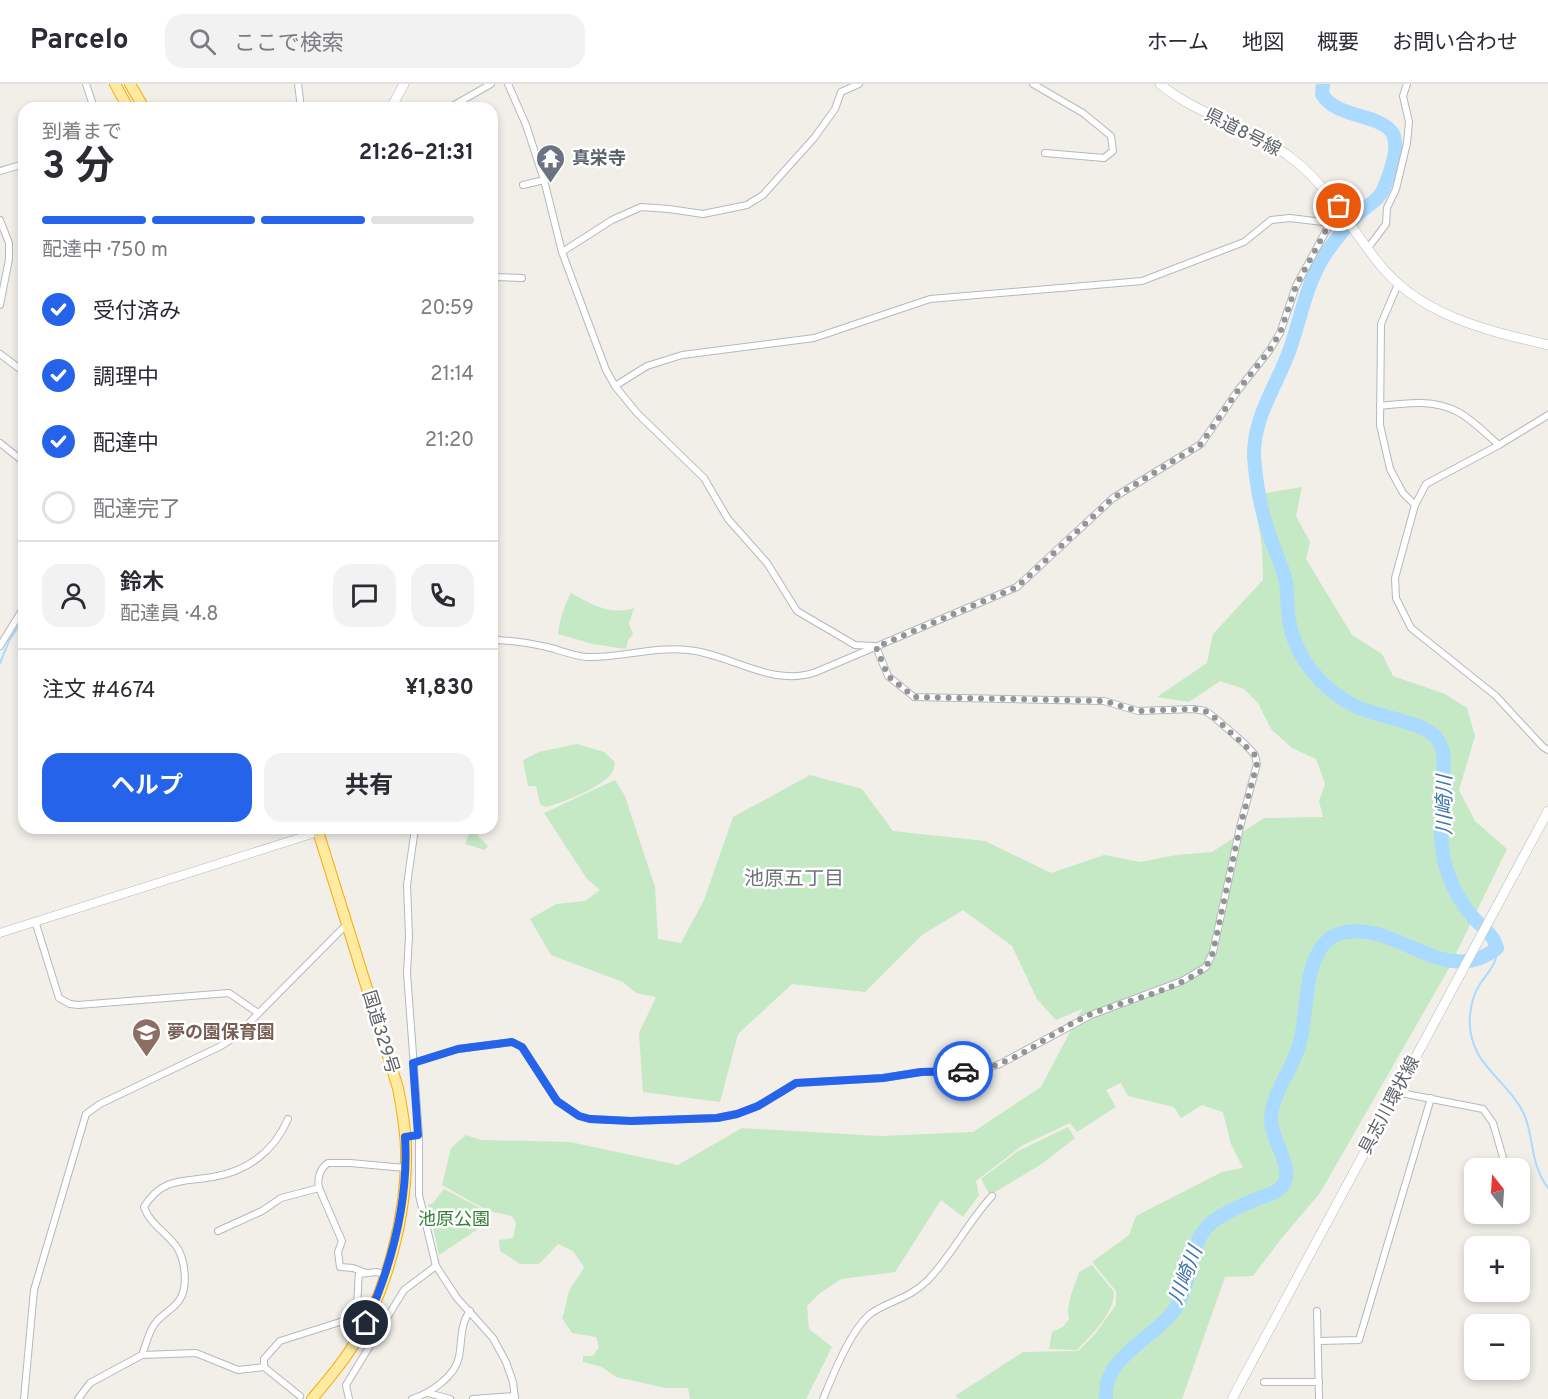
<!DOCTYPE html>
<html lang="ja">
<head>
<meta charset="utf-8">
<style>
	:root { --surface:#fff; --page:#f2f2f3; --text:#2b2b33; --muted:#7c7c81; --line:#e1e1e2; --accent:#2563eb }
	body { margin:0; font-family:Overpass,"Noto Sans JP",sans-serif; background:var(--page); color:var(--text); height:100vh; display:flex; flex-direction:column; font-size:22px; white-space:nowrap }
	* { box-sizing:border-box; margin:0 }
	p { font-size:20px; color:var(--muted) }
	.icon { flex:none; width:33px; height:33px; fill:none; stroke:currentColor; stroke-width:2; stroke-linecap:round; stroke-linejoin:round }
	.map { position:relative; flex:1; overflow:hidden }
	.side { position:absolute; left:18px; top:18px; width:480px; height:732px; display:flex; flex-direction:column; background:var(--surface); border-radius:18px; box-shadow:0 3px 9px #0003 }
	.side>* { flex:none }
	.needle { width:39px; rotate:343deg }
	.controls { position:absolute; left:1464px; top:1074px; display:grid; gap:12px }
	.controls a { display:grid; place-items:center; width:66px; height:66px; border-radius:12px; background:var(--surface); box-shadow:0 3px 9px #0003; font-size:30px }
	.pin { position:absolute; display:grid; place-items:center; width:51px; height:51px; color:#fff; margin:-26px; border:3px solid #fff; border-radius:50%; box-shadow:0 2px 6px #0007 }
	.courier { position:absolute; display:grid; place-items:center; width:60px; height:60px; margin:-30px; border:4px solid #2563eb; border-radius:50%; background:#fff; color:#222; box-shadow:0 2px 8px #0007 }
	.overview em { font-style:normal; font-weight:700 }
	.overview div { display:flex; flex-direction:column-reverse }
	.overview { display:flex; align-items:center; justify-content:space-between; height:102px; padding:0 24px }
	h1 { font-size:39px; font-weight:700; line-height:45px }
	.bar { display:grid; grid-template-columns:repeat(4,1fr); gap:9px 6px; align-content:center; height:72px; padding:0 24px }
	.bar i { height:8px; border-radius:4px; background:var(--line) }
	.bar .active { background:var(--accent) }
	.bar p { grid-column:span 4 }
	.line { display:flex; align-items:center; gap:15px; padding:0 24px; border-top:2px solid var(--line) }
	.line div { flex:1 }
	.round { display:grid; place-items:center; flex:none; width:63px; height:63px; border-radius:18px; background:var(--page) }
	ol { padding:0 24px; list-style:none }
	li { display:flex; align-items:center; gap:18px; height:66px }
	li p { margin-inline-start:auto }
	li .icon { padding:6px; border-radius:50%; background:var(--accent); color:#fff; stroke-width:4 }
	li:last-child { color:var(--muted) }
	li i { width:33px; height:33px; border:3px solid var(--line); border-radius:50% }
	.cta { display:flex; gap:12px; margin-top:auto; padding:12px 24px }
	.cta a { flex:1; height:69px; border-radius:18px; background:var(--accent); color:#fff; font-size:24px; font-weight:700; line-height:69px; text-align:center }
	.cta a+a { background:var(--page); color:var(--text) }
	header { display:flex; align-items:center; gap:36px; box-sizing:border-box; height:84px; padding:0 30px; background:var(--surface); border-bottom:2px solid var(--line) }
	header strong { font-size:28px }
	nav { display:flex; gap:33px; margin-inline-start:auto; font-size:21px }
	.search { width:420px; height:54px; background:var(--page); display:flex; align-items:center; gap:15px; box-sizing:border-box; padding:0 21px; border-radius:18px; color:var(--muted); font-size:22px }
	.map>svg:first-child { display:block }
	.green { fill:#c5e8c5 }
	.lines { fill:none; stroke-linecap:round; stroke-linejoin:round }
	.stream { stroke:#aadaff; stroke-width:2 }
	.river { stroke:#aadaff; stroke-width:14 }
	.minor-casing { stroke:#b5b8bc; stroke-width:8 }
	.tertiary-casing { stroke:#b5b8bc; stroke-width:9 }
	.secondary-casing { stroke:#b6babf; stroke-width:10 }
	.trunk-casing { stroke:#f9ab00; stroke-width:12 }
	.minor { stroke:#fff; stroke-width:6 }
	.tertiary { stroke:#fff; stroke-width:8 }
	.secondary { stroke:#fff; stroke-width:9 }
	.trunk { stroke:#feeaa1; stroke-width:10 }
	.done { stroke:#929495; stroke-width:6; stroke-dasharray:0 10.8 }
	.route { stroke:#2563eb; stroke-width:8 }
	.labels { text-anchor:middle; stroke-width:5; stroke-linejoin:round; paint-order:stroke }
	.street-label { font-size:18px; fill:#5f6368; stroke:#fff }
	.worship-label { font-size:18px; font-weight:bold; fill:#5b616d; stroke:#fff; text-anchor:start }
	.education-label { font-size:18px; font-weight:bold; fill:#785e54; stroke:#fff; text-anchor:start }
	.park-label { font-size:18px; fill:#348238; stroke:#fff }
	.water-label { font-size:20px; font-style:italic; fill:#4174aa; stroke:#fff }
	.neighbourhood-label { font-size:20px; fill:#70757a; stroke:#fff }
</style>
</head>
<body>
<header>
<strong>Parcelo</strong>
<div class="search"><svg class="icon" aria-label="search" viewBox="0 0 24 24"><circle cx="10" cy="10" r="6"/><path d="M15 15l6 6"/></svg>ここで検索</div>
<nav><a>ホーム</a><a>地図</a><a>概要</a><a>お問い合わせ</a></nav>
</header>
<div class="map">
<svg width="1548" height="1315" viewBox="0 0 1548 1315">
	<rect width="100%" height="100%" fill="#f1efe8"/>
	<g class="green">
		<path d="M1302,403L1296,432L1310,458L1306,475L1352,551L1382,570L1393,592L1445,610L1467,624L1475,652L1459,706L1475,737L1507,765L1448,886L1320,1109L1281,1155L1253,1192L1225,1193L1182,1315H960L955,1312L1023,1268L1078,1267L1095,1250L1116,1221V1207L1092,1178L1129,1151L1136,1132L1222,1088L1243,1084L1231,1060L1223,1028L1202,1021L1181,1034L1174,1023L1128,1012L1121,999L1106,1006L1116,1023L1077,1048L1070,1039L1023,1061L976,1097L979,1111L963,1133L941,1116L895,1188L841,1195L820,1209L807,1222L809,1245L832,1263L806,1315H690L688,1304H666L616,1293L602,1283L583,1278V1272H593L599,1263L596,1253L572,1249L562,1234C566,1225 566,1214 570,1205C574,1197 581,1191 584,1183L573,1167L558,1160L539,1180H520L500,1167L499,1156L513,1154L516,1139L512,1132L488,1127L442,1101L451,1064L466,1051L481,1056L570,1058L678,1081L742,1044L881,1052L973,1048L1041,1003L1082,925L1056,936L1037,915L1012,862L963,826L922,851L865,908L792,900L738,950L720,1018L643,1008L639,949L656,913L636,909L623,898L551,871L530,835L556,820L585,817L600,806L587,795L544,729L615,696L625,712L655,803L658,855L681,859L704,816L733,733L810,691L862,705L893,747L985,757L1051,789L1104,771L1140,778L1177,771L1212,768L1264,734L1323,733L1319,717L1325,700L1316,675L1292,664L1271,645L1258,619L1244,605L1220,597L1189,618L1157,613L1207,579L1213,550L1263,496L1262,464L1254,411Z"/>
		<path d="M571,509C591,520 610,532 634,524L629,540L633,550L628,556L626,565L593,560L558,550C560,535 564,522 571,509Z"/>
		<path d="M577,660L604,668L615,678C614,681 614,684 613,687C606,702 562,719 546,723L540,720L536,702H528L523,676L539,668Z"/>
		<polygon points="471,744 475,744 478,752 488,762 485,766 465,760"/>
		<polygon points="1068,1043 1075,1054 1040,1081 990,1111 981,1095 1018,1067"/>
		<polygon points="444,1105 486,1127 478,1145 439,1171 428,1121 433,1119"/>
		<path d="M1092,1181L1114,1208C1114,1230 1092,1250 1077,1266L1049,1265L1052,1248L1063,1243L1069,1235C1065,1220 1075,1203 1079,1188Z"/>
	</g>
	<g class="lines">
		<g class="stream">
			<polyline points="0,579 9,557 24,533"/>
			<path d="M1497,864C1498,879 1488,888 1480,900C1474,909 1471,921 1470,931C1466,980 1507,994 1524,1030C1535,1056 1529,1078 1548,1104"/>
		</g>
		<path class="river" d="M1106,1315C1102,1274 1151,1256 1172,1229C1194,1202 1185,1162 1211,1139C1221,1130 1247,1119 1259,1114C1267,1111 1278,1109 1283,1101C1295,1085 1271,1055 1271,1037C1271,1010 1290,990 1298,965C1310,932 1300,879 1330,854C1335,850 1342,849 1347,848C1399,839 1446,905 1497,864C1493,849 1481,843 1472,832C1459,817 1448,794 1444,776C1439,752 1441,726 1442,702C1443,687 1447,670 1438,656C1427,638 1378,633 1357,623C1323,607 1295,574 1289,536C1286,522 1289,508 1285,494C1281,479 1274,465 1269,450C1261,426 1256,399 1254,373C1253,332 1277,302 1290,265C1301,233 1306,201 1324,172C1334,157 1345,144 1357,131C1365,123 1379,116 1383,106C1389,92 1400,65 1393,50C1381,29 1336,35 1322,10L1323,0"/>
		<defs>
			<g id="minor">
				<polyline points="86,0 94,24"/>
				<polyline points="298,0 301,24"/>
				<polyline points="508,0 526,41 544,96 562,168 606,286 615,302 637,329 704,394 728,435 767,479 797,527 855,561 874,562"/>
				<polyline points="1033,0 1083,29 1111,52 1113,67 1104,74 1045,69"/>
				<polyline points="449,24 491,0"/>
				<polyline points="0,87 24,80"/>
				<polyline points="523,101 544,96"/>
				<polyline points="0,136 9,159 9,175 0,221"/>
				<polyline points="1368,164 1386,140 1387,124 1396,105 1407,59 1409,38 1403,12 1407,0"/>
				<polyline points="562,168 612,136 641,123 669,125 703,130 747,121 763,111 814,54 835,25 841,8 859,0"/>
				<polyline points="492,193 522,194"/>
				<polyline points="1398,200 1381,240 1380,341 1390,385 1403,409 1415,421"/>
				<polyline points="0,270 24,288"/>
				<polyline points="615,302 647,282 682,271 814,254 930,215 1142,197 1244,158 1271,136 1290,134 1323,138 1329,140"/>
				<path d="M1380,322C1406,319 1434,315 1458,328C1473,336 1486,350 1499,361"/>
				<polyline points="1548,331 1499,361 1426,400 1415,421 1395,494 1396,514 1411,544 1496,612 1543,663 1548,666"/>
				<polyline points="0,359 24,378"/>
				<path d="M492,556C510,556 529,559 547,563C560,566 573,572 587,573C621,574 654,562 688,566C731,570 772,604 816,588L1017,503L1113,414L1201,360L1239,305L1269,267L1280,249L1296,202L1339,123"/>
				<polyline points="0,562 24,523"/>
				<polyline points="415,744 407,801 409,852 407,889 419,1051 419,1111 436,1182 457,1214 493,1254 506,1278 513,1298 515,1315"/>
				<polyline points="35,837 59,914 70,920 78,921 229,909 258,929"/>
				<polyline points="413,979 458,965 512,958 522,963 557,1017 579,1032 589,1035 631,1037 717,1034 737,1030 758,1022 796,999 883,994 921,988 978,987 1000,980 1091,931 1182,897 1206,883 1213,868 1240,743 1257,680 1255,671 1245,660 1214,633 1205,627 1194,625 1138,627 1104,617 914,613 888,592 876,563"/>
				<polyline points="1396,1008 1483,1025 1493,1039 1506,1084"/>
				<polyline points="1520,1129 1521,1133"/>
				<polyline points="218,1147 262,1127 281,1114 319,1104"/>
				<path d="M366,1189L353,1184L340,1183L338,1168L342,1157L319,1104C317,1095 320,1084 328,1079H350L405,1084"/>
				<polyline points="1317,1227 1319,1315"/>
				<polyline points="1319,1257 1359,1256 1431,1014"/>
				<path d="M142,1271C146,1261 149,1245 157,1237C164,1229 175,1224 180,1215C188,1203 185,1177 178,1165C168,1149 150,1141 144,1123C162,1093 184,1098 213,1093C248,1087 274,1067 288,1035"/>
				<path d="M264,1283V1275L280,1257L343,1237C363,1223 356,1210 359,1190L377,1188L386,1191"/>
				<polyline points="1264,1298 1319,1298"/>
				<polyline points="428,1309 450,1315"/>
				<polyline points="24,1315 34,1206 86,1030 100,1020 221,962 235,953 347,840"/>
				<polyline points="78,1315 90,1299 142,1271 196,1269 238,1286 264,1283 300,1312"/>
				<polyline points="349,1315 346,1301 404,1206 436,1182"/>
				<path d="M412,1315C430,1309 455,1293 459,1273C462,1257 460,1240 470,1227"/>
				<polyline points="473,1315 515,1312"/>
				<path d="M823,1315C833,1291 852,1242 873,1228C892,1216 910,1214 928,1196C952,1171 968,1138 992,1112"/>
			</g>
			<polyline id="tertiary" points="0,849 318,748"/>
			<g id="secondary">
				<path d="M1160,0C1198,32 1247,41 1286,70C1326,98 1347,139 1377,177C1418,231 1485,246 1548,261"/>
				<polyline points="391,24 404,0"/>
				<polyline points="1232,1315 1548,727"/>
			</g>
			<g id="trunk">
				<polyline points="115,0 128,24"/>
				<polyline points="130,0 144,24"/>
				<path d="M312,1315C327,1297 342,1280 354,1260C387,1208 407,1130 406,1068C406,1046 402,1025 398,1004L317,744"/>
			</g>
		</defs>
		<use href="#minor" class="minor-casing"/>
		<use href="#tertiary" class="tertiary-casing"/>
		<use href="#secondary" class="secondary-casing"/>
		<use href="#trunk" class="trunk-casing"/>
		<use href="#minor" class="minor"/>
		<use href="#tertiary" class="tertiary"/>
		<use href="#secondary" class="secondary"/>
		<use href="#trunk" class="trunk"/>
	</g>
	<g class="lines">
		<path class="done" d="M963,987C1010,987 1048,949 1089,931C1121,918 1164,909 1193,892C1204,886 1209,880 1213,868L1240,743L1257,680L1255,671L1214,633L1205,627L1194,625L1138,627L1104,617L914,613L888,592L876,563L1017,503L1113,414L1201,360L1239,305L1269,267L1280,249L1296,202L1339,122"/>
		<path class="route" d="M366,1239C392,1180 409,1118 405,1053L418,1051L413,979L458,965L512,958L522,963L557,1017L579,1032L590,1035L631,1037L717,1034L737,1030L758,1022L796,999L883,994L921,988L963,987"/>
	</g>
	<defs>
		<symbol id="temple-pin" viewBox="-11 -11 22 30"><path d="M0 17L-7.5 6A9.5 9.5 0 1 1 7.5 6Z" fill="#6b7280" stroke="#fff"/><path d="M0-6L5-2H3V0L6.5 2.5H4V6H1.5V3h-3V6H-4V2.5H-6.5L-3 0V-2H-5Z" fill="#fff"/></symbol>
		<symbol id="school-pin" viewBox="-11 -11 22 30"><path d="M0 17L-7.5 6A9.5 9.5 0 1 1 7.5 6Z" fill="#8d6e63" stroke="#fff"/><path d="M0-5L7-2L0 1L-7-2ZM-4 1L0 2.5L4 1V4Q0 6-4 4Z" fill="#fff"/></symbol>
	</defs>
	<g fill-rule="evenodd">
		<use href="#temple-pin" x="534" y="58" width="33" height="45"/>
		<use href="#school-pin" x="130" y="932" width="33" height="45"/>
	</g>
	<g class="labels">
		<g class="street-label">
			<text transform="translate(1243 48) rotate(27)" y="6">県道8号線</text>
			<text transform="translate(381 948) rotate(73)" y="6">国道329号</text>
			<text transform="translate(1389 1021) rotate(-62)" y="6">具志川環状線</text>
		</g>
		<g class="worship-label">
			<text x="572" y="80">真栄寺</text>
		</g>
		<g class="education-label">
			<text x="167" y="954">夢の園保育園</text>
		</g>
		<g class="park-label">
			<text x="454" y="1141">池原公園</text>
		</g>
		<g class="water-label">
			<text transform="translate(1444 721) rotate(-90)" y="7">川崎川</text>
			<text transform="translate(1185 1191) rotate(-69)" y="7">川崎川</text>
		</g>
		<g class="neighbourhood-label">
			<text x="794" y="801">池原五丁目</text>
		</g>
	</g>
</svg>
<div class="controls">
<a><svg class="needle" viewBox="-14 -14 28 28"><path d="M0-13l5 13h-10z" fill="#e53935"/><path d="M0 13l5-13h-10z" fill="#7c7c81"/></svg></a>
<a>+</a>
<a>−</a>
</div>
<div class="pin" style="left:1339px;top:122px;background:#ea580c"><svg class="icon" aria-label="bag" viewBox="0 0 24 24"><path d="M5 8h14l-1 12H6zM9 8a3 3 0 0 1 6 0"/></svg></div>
<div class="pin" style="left:366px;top:1239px;background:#1f2937"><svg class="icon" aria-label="home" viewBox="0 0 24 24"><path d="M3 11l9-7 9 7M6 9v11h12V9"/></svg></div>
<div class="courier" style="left:963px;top:987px"><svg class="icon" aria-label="car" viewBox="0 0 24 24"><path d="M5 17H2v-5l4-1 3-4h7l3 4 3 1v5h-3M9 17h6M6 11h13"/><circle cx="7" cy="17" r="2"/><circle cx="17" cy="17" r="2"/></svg></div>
<section class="side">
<div class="overview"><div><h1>3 分</h1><p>到着まで</p></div><em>21:26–21:31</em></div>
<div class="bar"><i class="active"></i><i class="active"></i><i class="active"></i><i></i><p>配達中 · 750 m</p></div>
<ol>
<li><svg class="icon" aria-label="check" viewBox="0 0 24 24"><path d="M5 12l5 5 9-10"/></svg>受付済み<p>20:59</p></li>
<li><svg class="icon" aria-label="check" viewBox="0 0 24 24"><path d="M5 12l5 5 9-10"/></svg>調理中<p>21:14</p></li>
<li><svg class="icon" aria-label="check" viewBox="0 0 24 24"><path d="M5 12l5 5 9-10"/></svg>配達中<p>21:20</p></li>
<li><i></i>配達完了</li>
</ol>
<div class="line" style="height:108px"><a class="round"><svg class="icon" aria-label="person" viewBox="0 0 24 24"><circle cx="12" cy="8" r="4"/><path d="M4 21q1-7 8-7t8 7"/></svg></a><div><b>鈴木</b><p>配達員 · 4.8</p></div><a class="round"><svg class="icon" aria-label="chat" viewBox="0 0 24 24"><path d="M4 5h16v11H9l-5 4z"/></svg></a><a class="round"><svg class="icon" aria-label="phone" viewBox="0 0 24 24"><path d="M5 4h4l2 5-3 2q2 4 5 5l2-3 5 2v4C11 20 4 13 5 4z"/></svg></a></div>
<div class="line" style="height:78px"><div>注文 #4674</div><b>¥1,830</b></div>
<div class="cta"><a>ヘルプ</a><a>共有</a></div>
</section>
</div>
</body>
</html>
